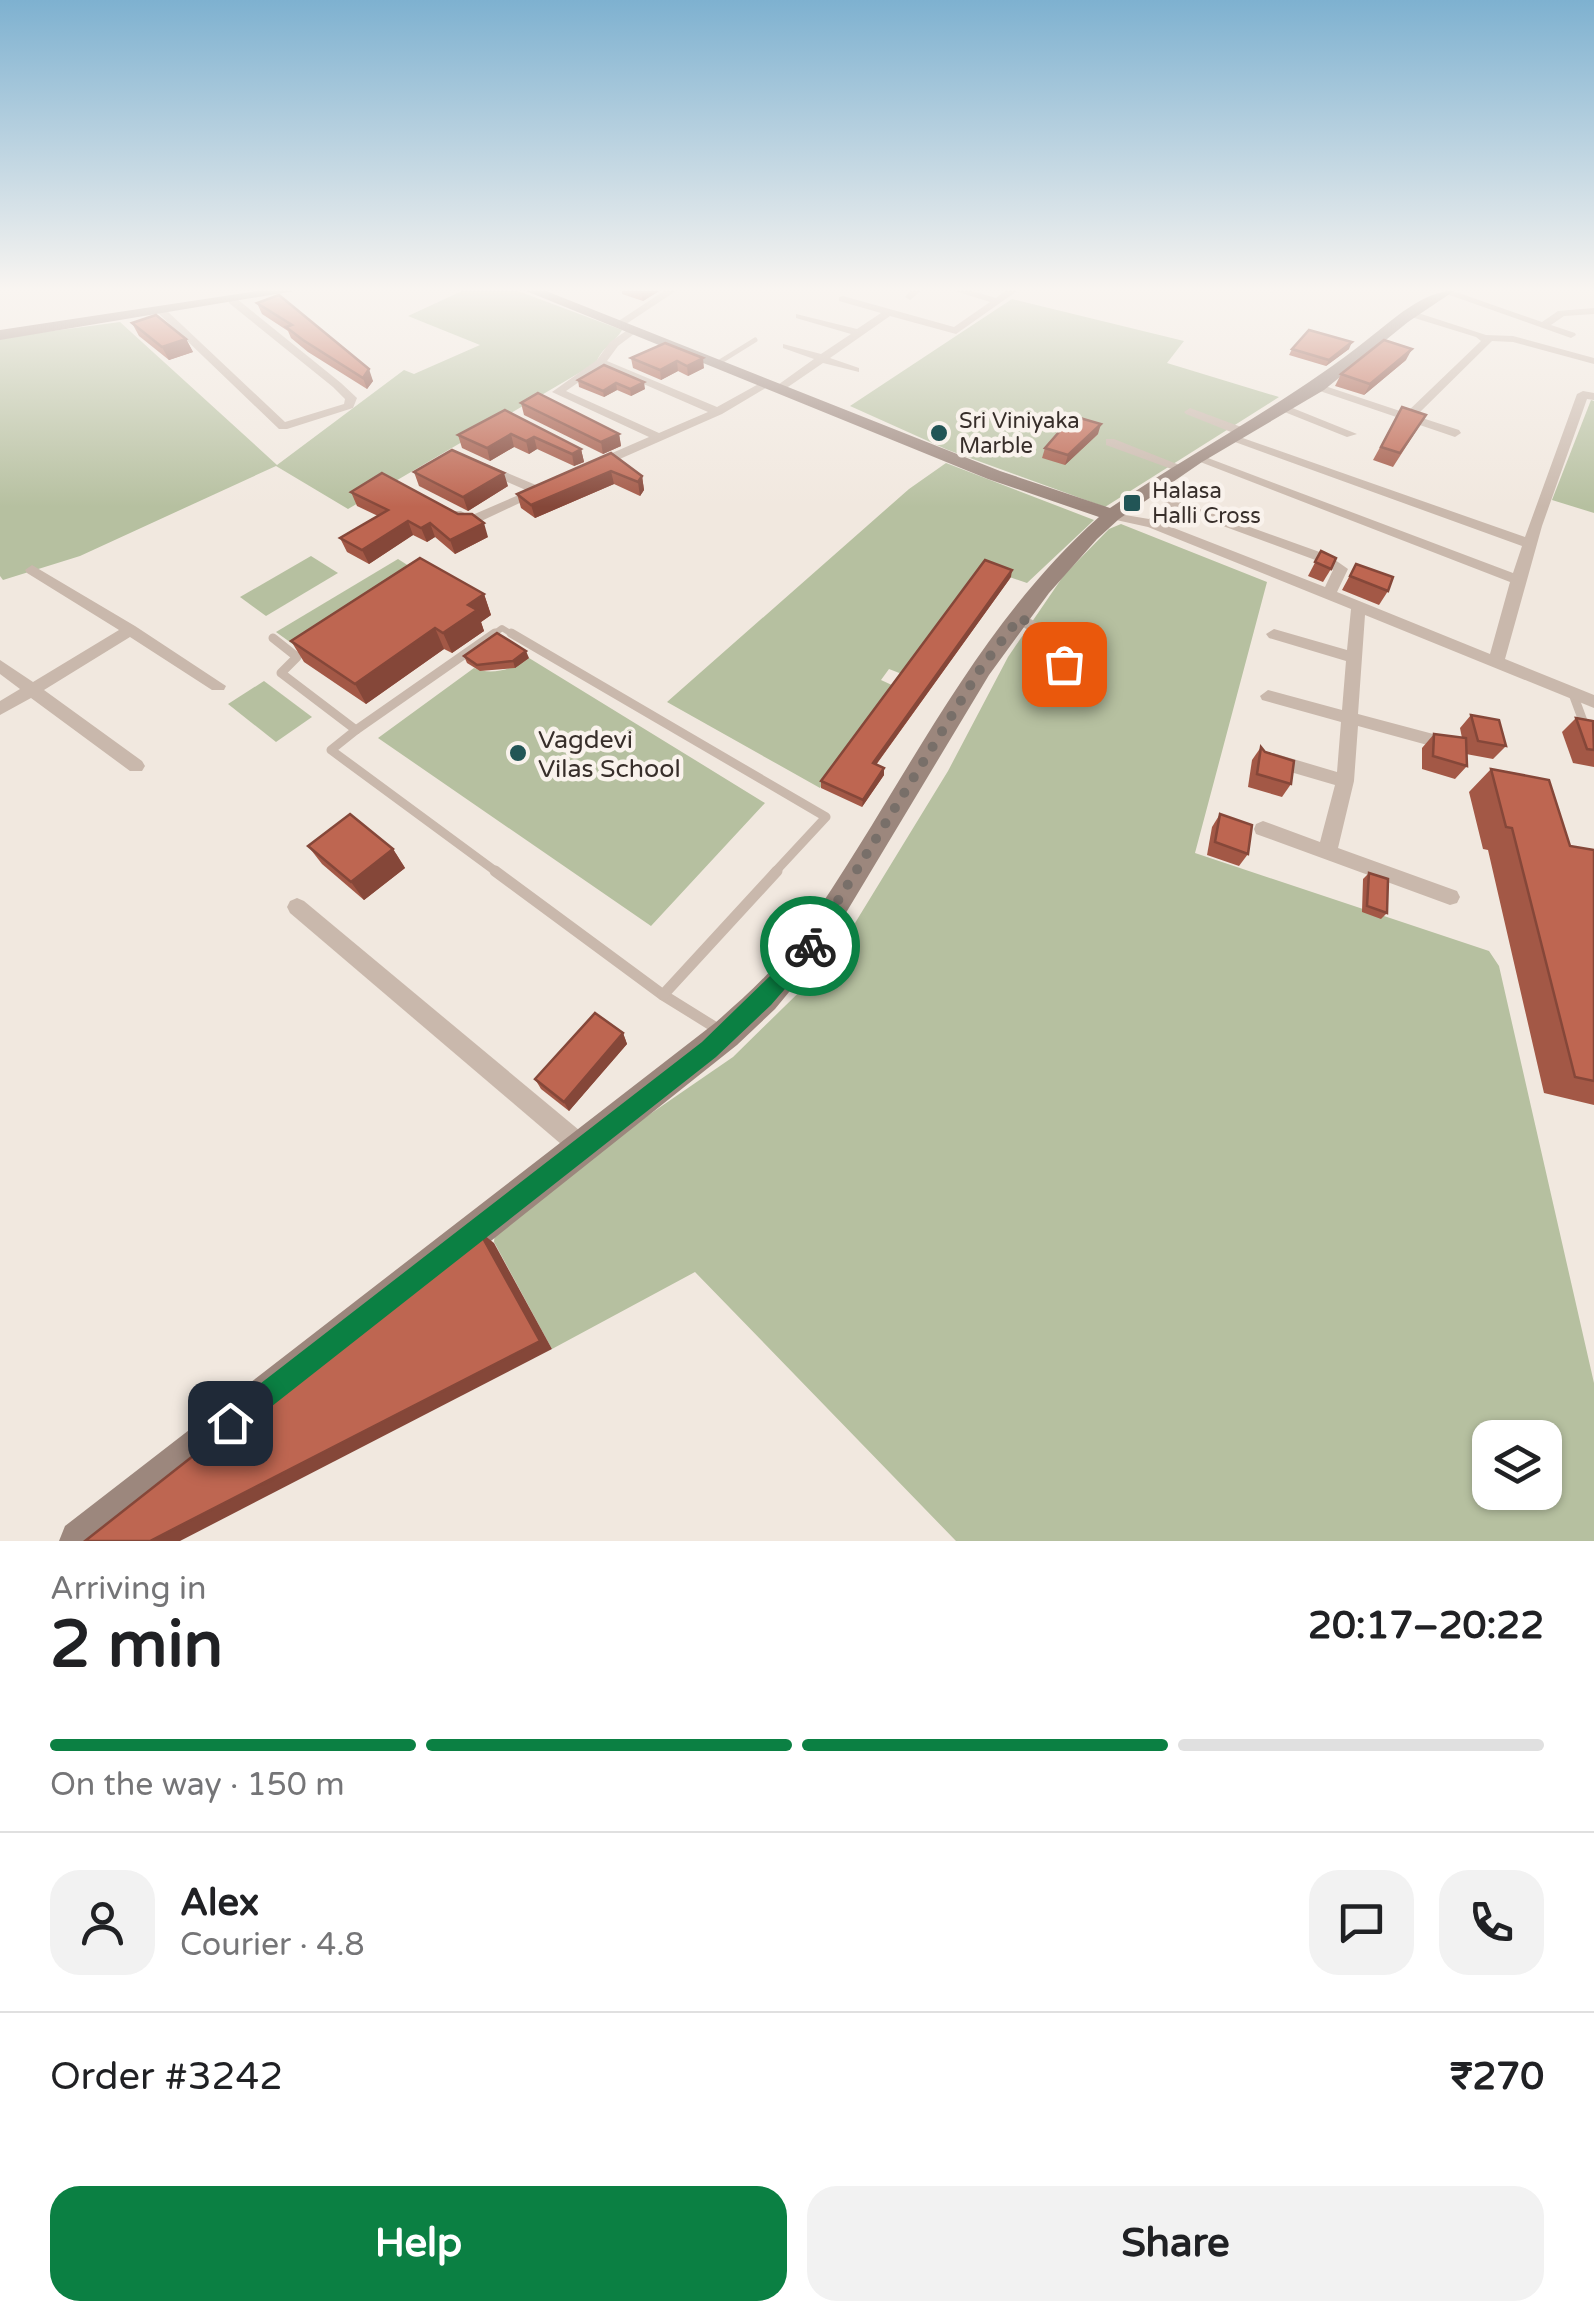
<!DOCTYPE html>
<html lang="en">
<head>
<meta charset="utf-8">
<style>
	:root { --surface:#fff; --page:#f2f2f2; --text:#202124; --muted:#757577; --line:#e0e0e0; --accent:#0b8043 }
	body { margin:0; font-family:"Varela Round",sans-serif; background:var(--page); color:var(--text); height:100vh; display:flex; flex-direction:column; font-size:38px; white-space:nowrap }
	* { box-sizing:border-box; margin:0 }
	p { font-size:32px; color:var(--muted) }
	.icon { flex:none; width:55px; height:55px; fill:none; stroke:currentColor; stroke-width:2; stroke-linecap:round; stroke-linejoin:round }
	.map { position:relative; height:1541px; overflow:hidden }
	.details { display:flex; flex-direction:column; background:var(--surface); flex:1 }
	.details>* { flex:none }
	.tools { position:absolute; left:1472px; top:1420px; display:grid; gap:20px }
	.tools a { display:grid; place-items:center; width:90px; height:90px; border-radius:20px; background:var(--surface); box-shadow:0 2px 8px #0004; font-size:50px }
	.pin { position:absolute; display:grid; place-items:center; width:85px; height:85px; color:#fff; margin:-42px; border-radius:20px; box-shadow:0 5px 15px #0006 }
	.courier { position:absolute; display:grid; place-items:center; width:100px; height:100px; margin:-50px; border:8px solid #0b8043; border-radius:50%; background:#fff; color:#222; box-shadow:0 2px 12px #0007 }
	.head em { font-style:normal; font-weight:700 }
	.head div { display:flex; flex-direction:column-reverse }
	.head { display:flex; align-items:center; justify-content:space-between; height:170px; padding:0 50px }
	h1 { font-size:65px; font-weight:700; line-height:75px }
	.bar { display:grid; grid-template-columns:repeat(4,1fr); gap:15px 10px; align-content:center; height:120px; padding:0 50px }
	.bar i { height:12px; border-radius:8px; background:var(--line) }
	.bar .on { background:var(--accent) }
	.bar p { grid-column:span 4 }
	.line { display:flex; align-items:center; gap:25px; padding:0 50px; border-top:2px solid var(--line) }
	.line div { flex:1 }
	.round { display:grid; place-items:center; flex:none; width:105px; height:105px; border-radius:30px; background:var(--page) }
	.action { display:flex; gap:20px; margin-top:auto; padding:20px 50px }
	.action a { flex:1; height:115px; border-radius:30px; background:var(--accent); color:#fff; font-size:40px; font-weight:700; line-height:115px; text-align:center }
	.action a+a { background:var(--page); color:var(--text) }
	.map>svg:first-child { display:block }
	.green { fill:#b6c0a0; fill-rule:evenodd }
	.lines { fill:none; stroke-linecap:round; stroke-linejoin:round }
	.lane-far3 { stroke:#c9b8ac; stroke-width:5 }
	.lane-far2 { stroke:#c9b8ac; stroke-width:6 }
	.lane-far1 { stroke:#c9b8ac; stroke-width:9 }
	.lane { stroke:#c9b8ac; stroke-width:11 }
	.street { fill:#c9b8ac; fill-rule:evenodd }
	.secondary { fill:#9c877d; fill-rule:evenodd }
	.wall { fill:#a35846 }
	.shaded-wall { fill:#854739 }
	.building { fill:#be6651; stroke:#854739; stroke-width:2.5 }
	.route { fill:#0b8043 }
	.done { stroke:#786f69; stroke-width:10; stroke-dasharray:0 18 }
	.poi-dot { fill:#225556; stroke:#f9f2ec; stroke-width:4 }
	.labels { text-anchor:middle; stroke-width:9; stroke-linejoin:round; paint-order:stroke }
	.far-poi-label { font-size:22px; fill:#372e2a; stroke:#f9f2ec; text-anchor:start }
	.poi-label { font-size:25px; fill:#372e2a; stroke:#f9f2ec; text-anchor:start }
</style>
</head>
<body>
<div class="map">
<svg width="1594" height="1541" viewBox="0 0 1594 1541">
	<rect width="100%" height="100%" fill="#f1e8df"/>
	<g class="green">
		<path d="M462,291H518L622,330C614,344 602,347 596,363L348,509L276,466L80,556L3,580L0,576V338L120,322L277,465L404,370L414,374L480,345L408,316Z"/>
		<polygon points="1012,299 1184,341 1167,363 1279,397 1105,507 948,450 850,406"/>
		<polygon points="1591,400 1594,401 1594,513 1552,500"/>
		<polygon points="946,463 1094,520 1027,583 983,568 925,683 889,669 881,680 894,686 820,788 667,702 909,489"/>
		<path d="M1121,524L1267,582L1195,853L1489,951L1499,966L1594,1383V1541H956L695,1272L552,1349L494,1242L495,1232L589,1156L733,1057L833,959L948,771L1008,657L1064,575L1109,529ZM1490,1438H1545V1492H1490Z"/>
		<polygon points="311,556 338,573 266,616 240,597"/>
		<polygon points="398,559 426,577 305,653 276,632"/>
		<path d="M529,658L765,803L651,926L378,738L474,668C491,676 514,669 529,658Z"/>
		<polygon points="264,681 312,717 276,742 228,704"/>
	</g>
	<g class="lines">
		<polyline class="lane-far3" points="718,363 755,340"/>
		<polyline class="lane-far2" points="491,636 502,628 515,636"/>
		<g class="lane-far1">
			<polyline points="511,633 826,817 774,873"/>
			<polyline points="273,638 297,657 281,673 356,730 331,750 498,873"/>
			<polyline points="1573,694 1586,729"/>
			<polyline points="356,730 495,633"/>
		</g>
		<g class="lane">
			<polyline points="495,871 663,995 721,1031"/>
			<polyline points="663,995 777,871"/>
		</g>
		<g class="street">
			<polygon points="664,291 676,291 623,326 614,324"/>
			<polygon points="910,291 921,291 910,300 905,297"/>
			<polygon points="955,291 972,291 996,298 1005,291 1017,291 956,334 890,316 830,358 859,368 859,372 823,363 785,389 775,387 814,359 783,348 783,344 821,354 851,334 796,318 796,314 857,329 881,313 839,301 839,297 843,296 954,327 990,302"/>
			<polygon points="1453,291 1542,322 1558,311 1594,308 1594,314 1564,316 1551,325 1575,333 1576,335 1571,338 1441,292"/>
			<polygon points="229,299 237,299 341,383 357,398 353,408 287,429 279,429 156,311 165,309 285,422 344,404 345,399 333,387 229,303"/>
			<polygon points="1412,311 1486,335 1513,336 1594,358 1594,364 1513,342 1492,341 1416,416 1459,430 1461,433 1455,437 1314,389 1314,385 1322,385 1406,413 1481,341 1476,337 1408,316 1407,314"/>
			<path d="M629,329L638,331L618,346L607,361L717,407L764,381L774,383L722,414L597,469H589V463L649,437L552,392L597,360L610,342ZM602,366L708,412L659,433L566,391Z"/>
			<path d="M1583,391L1594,393V400L1587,399L1542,526L1505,659L1594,695V708L1365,615L1358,714L1437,735L1440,740L1431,746L1358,726L1354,781L1338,848L1457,891L1460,897L1457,903L1450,905L1256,834L1254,829L1256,824L1263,821L1320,842L1335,785L1267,765L1264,760L1267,755L1273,753L1337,772L1341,722L1262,700L1260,696L1268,690L1342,710L1346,661L1269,638L1266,634L1274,629L1347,650L1351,609L1148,527L1107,518V512L1149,519L1167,500L1172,499L1328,555L1348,569L1337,592L1490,654L1510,582L1190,458L1200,455L1513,573L1522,546L1224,438L1234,435L1525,537L1577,394ZM1174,508L1318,561L1333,570L1325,587L1161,523Z"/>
			<polygon points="1277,405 1285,405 1357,434 1347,437 1277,409"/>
			<polygon points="1190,408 1244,428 1246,431 1236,434 1186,414 1184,412"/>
			<polygon points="1106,439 1114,439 1187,468 1177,471 1106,445"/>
			<polygon points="484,463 543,488 545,491 475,524 465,524 451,517 451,511 461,511 470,516 528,491 480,470 478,467"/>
			<polygon points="32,565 135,626 226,686 224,690 212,690 130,637 44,690 142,761 145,766 142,771 130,771 31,698 0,715 0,701 20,689 0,674 0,660 33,682 119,630 27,573 25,570"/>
			<polygon points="1020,612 1054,634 1086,691 1084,695 1072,695 1043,641 1015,621 1012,617"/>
			<polygon points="297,898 304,901 591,1140 595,1148 591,1156 583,1160 575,1156 290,913 287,907 290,901"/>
		</g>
		<g class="secondary">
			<polygon points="258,291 294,291 0,340 0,330"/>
			<path d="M526,291H546L1000,471L1110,508C1195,450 1288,403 1368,339C1393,320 1422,291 1454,291L1408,322L1324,390L1202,462L1119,519L1097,539L1049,593L989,675L823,951L775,1009L737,1045L114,1541H59L65,1526L715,1023C747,995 780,965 804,930C901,792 971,631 1099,517L988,479Z"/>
		</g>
	</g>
	<g class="wall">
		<polygon points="622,291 659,291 643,301 622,294"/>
		<polygon points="279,295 373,381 367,389 308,352 291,338 288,331 262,314 257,303"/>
		<polygon points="132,323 186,339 193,352 169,360 139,336"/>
		<polygon points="665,343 704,368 688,376 678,371 661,380 633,368 631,358"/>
		<polygon points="1292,349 1349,349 1326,366 1289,355"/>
		<polygon points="1406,360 1364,395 1335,386 1341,374"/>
		<polygon points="604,365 645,389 631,396 617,390 604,397 579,387 578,380"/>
		<polygon points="521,403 619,434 621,446 603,454 524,415"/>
		<polygon points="1402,407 1418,428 1393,467 1373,460"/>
		<polygon points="505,410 581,449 584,462 574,466 537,449 529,454 514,447 490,461 462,448 458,435"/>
		<polygon points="1098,434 1065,465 1042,458 1045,448"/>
		<polygon points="611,453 642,476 644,490 640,496 614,484 535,518 521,508 517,494"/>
		<polygon points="414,472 508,486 468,511 419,486"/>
		<polygon points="351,492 488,537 455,554 435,537 427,542 413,535 369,564 347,552 340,538 378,516 357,506"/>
		<polygon points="1321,551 1331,569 1323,582 1308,576"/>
		<polygon points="1356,564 1388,591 1379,605 1342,590"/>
		<polygon points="1011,577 876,765 884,775 862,807 821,788 821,781"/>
		<polygon points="484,594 491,615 481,622 484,631 452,653 444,649 366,704 304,662 291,641"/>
		<polygon points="464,656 529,658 515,668 480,671 467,663"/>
		<polygon points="1471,715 1506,746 1493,759 1466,754 1467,766 1455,779 1422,769 1422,748 1434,734 1462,738 1460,728"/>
		<polygon points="1576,718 1594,723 1594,767 1573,763 1562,732"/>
		<polygon points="1261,747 1291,784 1282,797 1248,787 1252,760"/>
		<polygon points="1491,769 1570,846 1594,850 1594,1105 1544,1093 1488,850 1483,849 1469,792"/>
		<polygon points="1220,814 1248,854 1239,866 1207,855 1212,827"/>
		<polygon points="308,846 393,849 405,868 364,900 322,864"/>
		<polygon points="1369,873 1387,913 1381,919 1362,912 1363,879"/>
		<polygon points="623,1033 627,1044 569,1111 541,1089 535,1079"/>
	</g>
	<g class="shaded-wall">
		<polygon points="641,291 659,291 643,301"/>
		<polygon points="186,339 193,352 169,360 162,347"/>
		<polygon points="1352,342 1349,349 1326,366 1329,360"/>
		<polygon points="1412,349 1406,360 1364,395 1370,384"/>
		<polygon points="703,358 704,368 688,376 687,366"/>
		<polygon points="677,361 678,371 661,380 660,370"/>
		<polygon points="369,369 373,381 367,389 363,378"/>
		<polygon points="644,382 645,389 631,396 630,389"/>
		<polygon points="616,383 617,390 604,397 603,391"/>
		<polygon points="1101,424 1098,434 1065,465 1068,455"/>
		<polygon points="511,434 514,447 490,461 487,448"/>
		<polygon points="619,434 621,446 603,454 601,442"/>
		<polygon points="534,437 537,449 529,454 526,441"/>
		<polygon points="581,449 584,462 574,466 572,454"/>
		<polygon points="611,471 614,484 535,518 531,505"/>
		<polygon points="504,473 508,486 468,511 463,497"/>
		<polygon points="642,476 644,490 640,496 638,482"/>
		<polygon points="408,521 413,535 369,564 362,550"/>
		<polygon points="430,523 435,537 427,542 421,528"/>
		<polygon points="484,523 488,537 455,554 450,540"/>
		<polygon points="1012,570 1011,577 872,770 873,763"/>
		<polygon points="484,594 491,615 481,622 484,631 452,653 443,633 468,605"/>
		<polygon points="435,628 444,649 366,704 355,684"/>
		<polygon points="526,651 529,658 515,668 513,661"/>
		<polygon points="884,768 884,775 862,807 863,800"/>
		<polygon points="393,849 405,868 364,900 351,882"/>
		<polygon points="623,1033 627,1044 569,1111 564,1102"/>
		<polygon points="479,1231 494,1243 552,1349 180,1541 150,1541"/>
	</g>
	<g class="building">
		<polygon points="279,295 369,369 363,378 303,340 286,327 292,325 257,303"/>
		<polygon points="156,315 186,339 162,347 132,323"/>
		<polygon points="1309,330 1352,342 1329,360 1292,349"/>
		<polygon points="1384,340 1412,349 1370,384 1341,374"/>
		<polygon points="665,343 703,358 687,366 677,361 660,370 631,358"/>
		<polygon points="604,365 644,382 630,389 616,383 603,391 578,380"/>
		<polygon points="538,393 619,434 601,442 521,403"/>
		<polygon points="1402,407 1426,415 1400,453 1381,447"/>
		<polygon points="505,410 581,449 572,454 534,437 526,441 511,434 487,448 458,435"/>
		<polygon points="1073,416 1101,424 1068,455 1045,448"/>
		<polygon points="452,450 504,473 463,497 414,472"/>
		<polygon points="611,453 642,476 638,482 611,471 531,505 517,494"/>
		<polygon points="382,473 458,514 472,514 484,523 450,540 430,523 421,528 408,521 362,550 340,538 388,510 351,492"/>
		<polygon points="1321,551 1336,558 1331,569 1315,562"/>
		<polygon points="420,558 484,594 468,605 477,610 443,633 435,628 355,684 291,641"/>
		<polygon points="985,560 1012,570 873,763 884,768 863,800 821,781"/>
		<polygon points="1356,564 1393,577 1388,591 1350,576"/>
		<polygon points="497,633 526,651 513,661 477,665 464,656"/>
		<polygon points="1471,715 1499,720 1506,746 1478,741"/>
		<polygon points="1576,718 1593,721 1594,750 1587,749"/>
		<polygon points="1434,734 1466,738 1467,766 1433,756"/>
		<polygon points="1261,747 1265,752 1294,761 1291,784 1257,774"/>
		<polygon points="1491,769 1549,780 1570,846 1594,850 1594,1081 1575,1077 1512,828 1506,827"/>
		<polygon points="350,814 393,849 351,882 308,846"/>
		<polygon points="1220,814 1252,825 1248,854 1215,842"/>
		<polygon points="1369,873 1388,879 1387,913 1367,906"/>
		<polygon points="595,1013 623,1033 564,1102 535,1079"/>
		<polygon points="479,1231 540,1341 150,1541 85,1541"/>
	</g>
	<linearGradient id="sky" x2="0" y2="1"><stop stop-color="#7eb1d0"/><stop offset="0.57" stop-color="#f9f5f1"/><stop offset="1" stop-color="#f9f5f1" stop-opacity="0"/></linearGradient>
	<rect width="1594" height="507" fill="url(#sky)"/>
	<polygon class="route" points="810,937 820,946 817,952 771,1005 716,1057 239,1432 230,1436 221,1432 217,1423 221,1414 702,1042"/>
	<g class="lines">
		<polyline class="done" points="810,946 981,668 1020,617 1049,638 1064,664"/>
	</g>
	<g class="poi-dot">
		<circle cx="939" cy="433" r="10"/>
		<rect x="1122" y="493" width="20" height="20" rx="5"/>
		<circle cx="518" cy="753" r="10"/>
	</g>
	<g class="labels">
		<g class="far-poi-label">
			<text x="959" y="428">Sri Viniyaka<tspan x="959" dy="25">Marble</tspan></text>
			<text x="1152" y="498">Halasa<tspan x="1152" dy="25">Halli Cross</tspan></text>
		</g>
		<g class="poi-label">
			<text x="538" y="748">Vagdevi<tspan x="538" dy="29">Vilas School</tspan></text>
		</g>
	</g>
</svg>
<div class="tools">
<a><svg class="icon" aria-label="layers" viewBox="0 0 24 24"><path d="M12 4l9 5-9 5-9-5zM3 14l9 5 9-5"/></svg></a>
</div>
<div class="pin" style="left:1064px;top:664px;background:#ea580c"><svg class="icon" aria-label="bag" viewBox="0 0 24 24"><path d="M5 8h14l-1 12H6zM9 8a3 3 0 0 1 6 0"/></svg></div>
<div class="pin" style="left:230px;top:1423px;background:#1f2937"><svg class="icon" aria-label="home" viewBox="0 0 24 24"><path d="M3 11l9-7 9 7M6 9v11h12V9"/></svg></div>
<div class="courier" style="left:810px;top:946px"><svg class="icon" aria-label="bike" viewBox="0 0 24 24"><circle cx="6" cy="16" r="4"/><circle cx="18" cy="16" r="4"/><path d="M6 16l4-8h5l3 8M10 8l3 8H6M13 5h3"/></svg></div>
</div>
<section class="details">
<div class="head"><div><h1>2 min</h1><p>Arriving in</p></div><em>20:17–20:22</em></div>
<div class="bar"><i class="on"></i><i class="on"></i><i class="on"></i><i></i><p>On the way · 150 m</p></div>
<div class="line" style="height:180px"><a class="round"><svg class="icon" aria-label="person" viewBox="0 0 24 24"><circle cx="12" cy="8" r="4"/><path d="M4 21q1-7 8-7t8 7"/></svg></a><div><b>Alex</b><p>Courier · 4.8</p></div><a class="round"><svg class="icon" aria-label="chat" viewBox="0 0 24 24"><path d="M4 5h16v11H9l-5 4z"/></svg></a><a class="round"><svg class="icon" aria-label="phone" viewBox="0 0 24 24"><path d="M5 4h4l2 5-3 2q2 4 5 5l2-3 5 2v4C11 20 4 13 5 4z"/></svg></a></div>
<div class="line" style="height:130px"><div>Order #3242</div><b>₹270</b></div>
<div class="action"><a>Help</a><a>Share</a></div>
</section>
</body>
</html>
